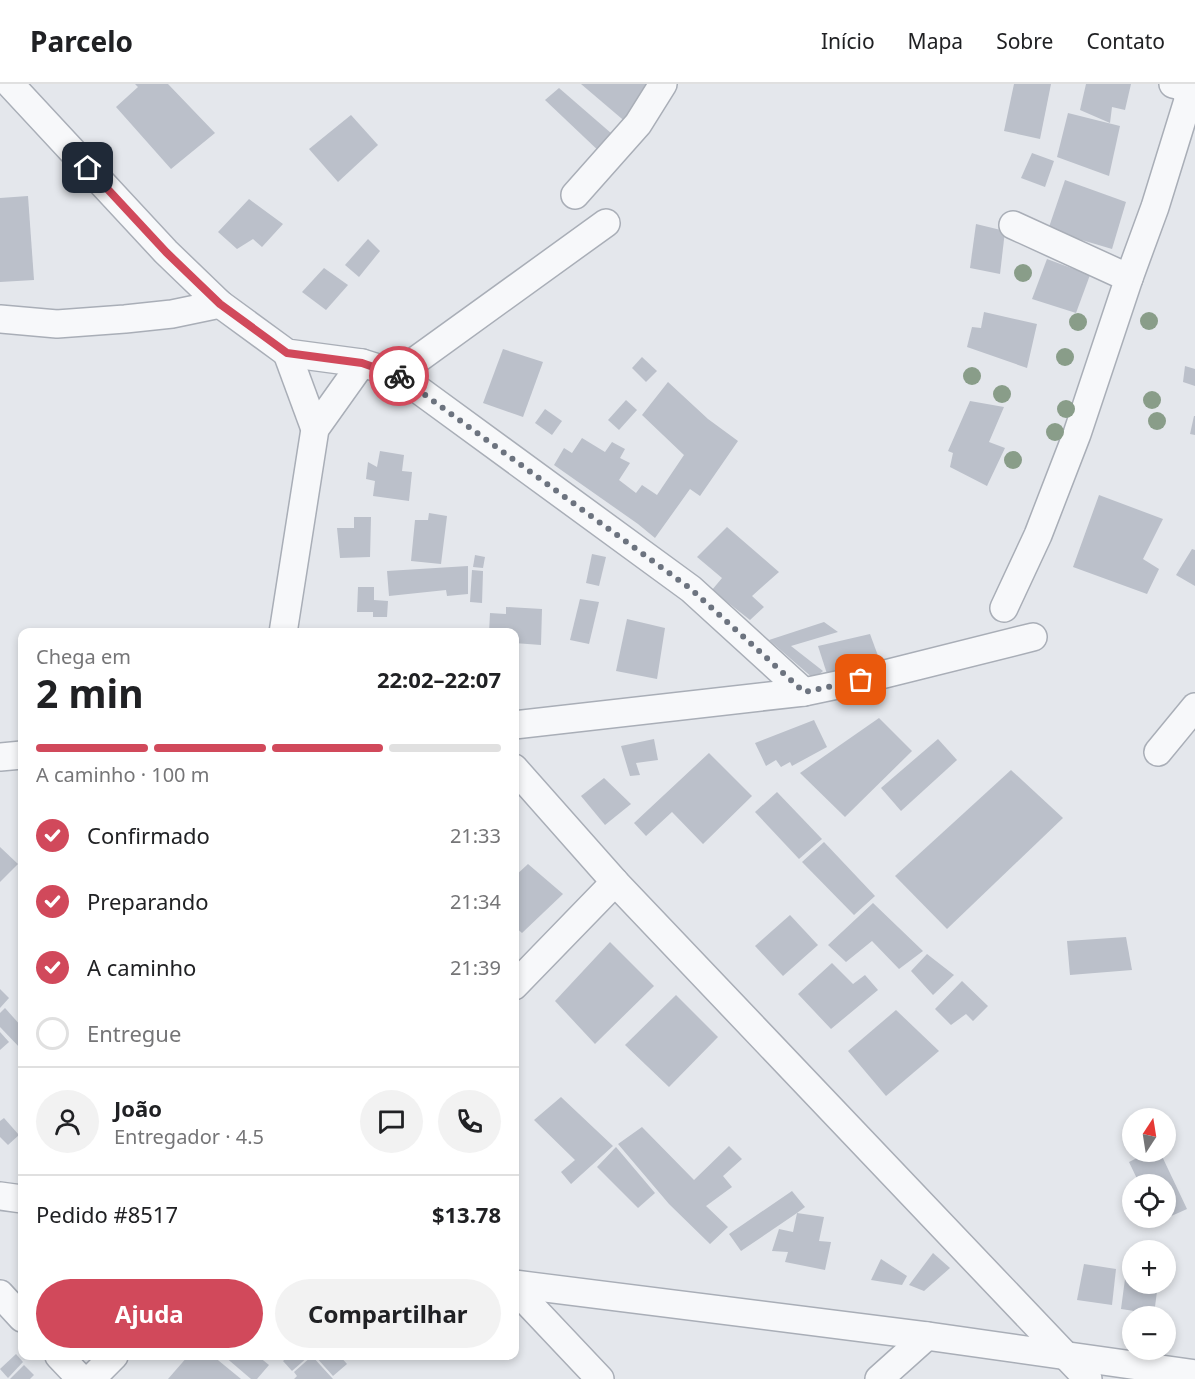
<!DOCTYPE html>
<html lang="pt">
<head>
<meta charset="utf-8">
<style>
	:root { --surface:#fff; --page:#f2f2f2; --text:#202124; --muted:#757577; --line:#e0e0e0; --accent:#d1495b }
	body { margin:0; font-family:"Noto Sans",sans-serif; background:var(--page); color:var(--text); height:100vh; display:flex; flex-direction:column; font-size:22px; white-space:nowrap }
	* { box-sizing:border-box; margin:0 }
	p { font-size:20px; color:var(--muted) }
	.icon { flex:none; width:33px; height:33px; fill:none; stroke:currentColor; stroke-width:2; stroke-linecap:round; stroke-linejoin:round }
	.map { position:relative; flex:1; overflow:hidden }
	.details { position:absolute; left:18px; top:544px; width:501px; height:732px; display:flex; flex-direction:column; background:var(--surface); border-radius:12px; box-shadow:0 3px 9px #0003 }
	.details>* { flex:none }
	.needle { width:39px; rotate:12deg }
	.fabs { position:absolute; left:1122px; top:1024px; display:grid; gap:12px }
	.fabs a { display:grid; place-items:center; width:54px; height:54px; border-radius:50%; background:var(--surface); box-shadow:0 3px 9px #0003; font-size:30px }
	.pin { position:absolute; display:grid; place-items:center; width:51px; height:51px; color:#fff; margin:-26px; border-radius:12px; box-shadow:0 3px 9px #0006 }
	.courier { position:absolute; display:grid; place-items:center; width:60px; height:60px; margin:-30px; border:4px solid #d1495b; border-radius:50%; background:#fff; color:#222; box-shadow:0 2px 8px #0007 }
	.head em { font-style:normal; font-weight:700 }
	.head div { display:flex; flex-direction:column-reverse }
	.head { display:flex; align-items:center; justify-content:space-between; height:102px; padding:0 18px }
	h1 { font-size:39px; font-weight:700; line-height:45px }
	.bar { display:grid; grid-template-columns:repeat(4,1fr); gap:9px 6px; align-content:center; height:72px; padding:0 18px }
	.bar i { height:8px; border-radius:4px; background:var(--line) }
	.bar .selected { background:var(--accent) }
	.bar p { grid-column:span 4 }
	.line { display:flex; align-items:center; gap:15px; padding:0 18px; border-top:2px solid var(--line) }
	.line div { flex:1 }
	.round { display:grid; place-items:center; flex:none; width:63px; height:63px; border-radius:32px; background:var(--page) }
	ol { padding:0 18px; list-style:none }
	li { display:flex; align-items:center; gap:18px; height:66px }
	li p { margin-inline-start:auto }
	li .icon { padding:6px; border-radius:50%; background:var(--accent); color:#fff; stroke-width:4 }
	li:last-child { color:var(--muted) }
	li i { width:33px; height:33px; border:3px solid var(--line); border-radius:50% }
	.button { display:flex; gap:12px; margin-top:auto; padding:12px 18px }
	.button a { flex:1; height:69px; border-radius:36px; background:var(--accent); color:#fff; font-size:24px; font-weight:700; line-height:69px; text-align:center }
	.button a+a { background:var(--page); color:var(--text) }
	header { display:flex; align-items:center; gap:36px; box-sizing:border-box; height:84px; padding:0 30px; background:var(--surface); border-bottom:2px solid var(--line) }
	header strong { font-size:28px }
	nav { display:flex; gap:33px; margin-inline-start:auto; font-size:21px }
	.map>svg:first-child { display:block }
	.building { fill:#bbc0ca }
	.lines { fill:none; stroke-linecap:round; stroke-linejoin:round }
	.minor-casing { stroke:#a9aeb7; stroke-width:30 }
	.minor { stroke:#f7f8fa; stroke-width:27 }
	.tree { fill:#899d89 }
	.done { stroke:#6c737f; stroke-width:6; stroke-dasharray:0 10.8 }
	.route { stroke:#d1495b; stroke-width:8 }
</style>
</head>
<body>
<header>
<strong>Parcelo</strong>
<nav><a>Início</a><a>Mapa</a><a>Sobre</a><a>Contato</a></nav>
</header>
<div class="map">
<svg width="1195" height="1295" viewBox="0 0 1195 1295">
	<rect width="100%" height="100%" fill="#e4e7ec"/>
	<g class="building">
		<polygon points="135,0 168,0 215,49 171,85 116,23 138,3"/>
		<polygon points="581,0 657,0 628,40"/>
		<polygon points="1014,0 1051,0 1040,55 1004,47"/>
		<polygon points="1086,0 1131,0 1125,26 1112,23 1110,39 1080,26"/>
		<polygon points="559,4 619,56 603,71 545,16"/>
		<polygon points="1068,29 1120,42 1109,92 1057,73"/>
		<polygon points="351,31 378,61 338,98 309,65"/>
		<polygon points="1032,69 1054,77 1045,103 1021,94"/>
		<polygon points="1065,96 1126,118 1112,165 1048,146"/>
		<polygon points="28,112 34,196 0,198 0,114"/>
		<polygon points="249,115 283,140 262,163 253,155 237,165 218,148"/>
		<polygon points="976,140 1005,147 1000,190 970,184"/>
		<polygon points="368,155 380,167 359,193 345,181"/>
		<polygon points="1047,175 1090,191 1076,229 1032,215"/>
		<polygon points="324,184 348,201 326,226 302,208"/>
		<polygon points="984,228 1037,240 1027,284 967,263 972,243 981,244"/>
		<polygon points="503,265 543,278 523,333 483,319"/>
		<polygon points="642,273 657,287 646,298 632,284"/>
		<polygon points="1185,282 1195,285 1195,302 1183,298"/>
		<polygon points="668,298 708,335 738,357 700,412 690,405 655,454 638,440 554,381 564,364 572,369 582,354 605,368 612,358 625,365 620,374 630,379 619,396 636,409 642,401 657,411 684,371 642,331"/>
		<polygon points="626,316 637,326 619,346 608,336"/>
		<polygon points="970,317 1004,323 989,358 1005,364 987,402 950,383 953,369 948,367"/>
		<polygon points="545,325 562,337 552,351 535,339"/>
		<polygon points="1194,332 1195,332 1195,351 1190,350"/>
		<polygon points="380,367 404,371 402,387 412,388 409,417 373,412 375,397 366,395 368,378 377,383"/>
		<polygon points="1099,411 1163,435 1143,475 1159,485 1147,510 1073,483"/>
		<polygon points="429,429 447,432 441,480 411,477 415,436 428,436"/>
		<polygon points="354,433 371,433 370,473 340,474 337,444 354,444"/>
		<polygon points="727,443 779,488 752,512 764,523 750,536 712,506 722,494 697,473"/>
		<polygon points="1192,465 1195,466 1195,502 1176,491"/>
		<polygon points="592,470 606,473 599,502 586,499"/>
		<polygon points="475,471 485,473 483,484 473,483"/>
		<polygon points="468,482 468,510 447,512 446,506 389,512 387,487"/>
		<polygon points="472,486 483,487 482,519 470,518"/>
		<polygon points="358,503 374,503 374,516 388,517 387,533 373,533 373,528 357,528"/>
		<polygon points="580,515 599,518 589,560 570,556"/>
		<polygon points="506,523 542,525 541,561 514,559 514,549 489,549 490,529 506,530"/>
		<polygon points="627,535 665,544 657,595 616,587"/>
		<polygon points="824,538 838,548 791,562 823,587 814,595 769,556"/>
		<polygon points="870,550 881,580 828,593 818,562"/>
		<polygon points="879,634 912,667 845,733 800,689"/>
		<polygon points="814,636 827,663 792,682 790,678 781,683 776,676 766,682 755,659"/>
		<polygon points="654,655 658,676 636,679 640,691 630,692 621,662"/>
		<polygon points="938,655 957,676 901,727 881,704"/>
		<polygon points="709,669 752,712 703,760 672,728 646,752 634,739"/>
		<polygon points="1011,686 1063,734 947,845 895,792"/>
		<polygon points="604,694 631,720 605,741 581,712"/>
		<polygon points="777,708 822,755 799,775 755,728"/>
		<polygon points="824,758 875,812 854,831 802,778"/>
		<polygon points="0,763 18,780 0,798"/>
		<polygon points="528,780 563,810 522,849 514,842 514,793"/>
		<polygon points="873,819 923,867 899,885 872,857 846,878 828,861"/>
		<polygon points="790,831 818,861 783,892 755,862"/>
		<polygon points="1126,853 1132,886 1070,891 1067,857"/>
		<polygon points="610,858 654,902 595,960 555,917"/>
		<polygon points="927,870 954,891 933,911 911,887"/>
		<polygon points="832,879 853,900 865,891 878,906 831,945 798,910"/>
		<polygon points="962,897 988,922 973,937 966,930 951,941 935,925"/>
		<polygon points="0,905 9,914 0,924"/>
		<polygon points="676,911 718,953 669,1003 625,961"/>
		<polygon points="5,924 22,943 22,966 0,943 0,929"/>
		<polygon points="896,926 939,967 886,1012 848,967"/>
		<polygon points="0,948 9,958 0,966"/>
		<polygon points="561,1013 613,1062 571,1100 561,1088 575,1076 534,1036"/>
		<polygon points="4,1034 19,1051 8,1061 0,1053 0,1037"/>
		<polygon points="642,1043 694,1096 729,1062 742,1075 723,1092 732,1103 706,1122 728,1143 710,1160 669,1120 618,1060"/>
		<polygon points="616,1063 655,1109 638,1124 597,1083"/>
		<polygon points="1149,1068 1160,1068 1187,1125 1158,1138 1156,1134 1166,1134 1166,1101 1140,1101 1129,1078"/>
		<polygon points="792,1107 805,1123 797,1129 824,1133 819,1157 831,1158 825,1186 785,1178 788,1168 772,1167 779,1145 793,1148 797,1129 741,1167 729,1150"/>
		<polygon points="1129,1165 1132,1166 1132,1200 1158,1200 1154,1230 1121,1225"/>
		<polygon points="933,1169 950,1184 924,1207 909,1201"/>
		<polygon points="881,1175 907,1192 902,1201 871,1196"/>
		<polygon points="1084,1180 1116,1185 1112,1221 1077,1216"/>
		<polygon points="16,1270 23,1278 8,1294 0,1285"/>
		<polygon points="188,1272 213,1272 241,1295 168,1295"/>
		<polygon points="224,1272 258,1272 269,1281 257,1295 251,1295"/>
		<polygon points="289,1272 309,1272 292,1287 283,1277"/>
		<polygon points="312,1272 333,1295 294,1295 297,1292 294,1288"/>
		<polygon points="315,1272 340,1272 347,1280 333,1292"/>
		<polygon points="24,1281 34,1291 30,1295 10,1295"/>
	</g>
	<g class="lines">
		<defs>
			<g id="minor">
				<polyline points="10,0 166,168 220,220 287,269 362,279 397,290 606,139"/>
				<polyline points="575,111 638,40 663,0"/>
				<polyline points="1013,141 1129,194"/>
				<polyline points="0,235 57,240 125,235 172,230 220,220"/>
				<polyline points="287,269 315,345"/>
				<polyline points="397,290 691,505 804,608"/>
				<polyline points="1004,524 1038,451 1077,350 1129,194 1155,123 1189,13 1182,2 1173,0"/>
				<polyline points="283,549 315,345 362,279"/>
				<polyline points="514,641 804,608 861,596 1033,553"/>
				<polyline points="1158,668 1195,623"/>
				<polyline points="0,673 22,671"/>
				<polyline points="514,684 615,798 1088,1295"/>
				<polyline points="514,902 615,798"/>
				<polyline points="0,1112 22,1115"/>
				<polyline points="514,1200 927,1252 1195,1290"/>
				<polyline points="514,1204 600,1295"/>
				<polyline points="0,1210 22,1234"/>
				<polyline points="59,1272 81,1295"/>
				<polyline points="91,1295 114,1272"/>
				<polyline points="879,1295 927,1252"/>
			</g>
		</defs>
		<use href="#minor" class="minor-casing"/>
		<use href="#minor" class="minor"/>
	</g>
	<g class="tree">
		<circle cx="1023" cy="189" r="9"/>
		<circle cx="1149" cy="237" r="9"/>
		<circle cx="1078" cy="238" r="9"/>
		<circle cx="1065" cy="273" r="9"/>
		<circle cx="972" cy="292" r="9"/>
		<circle cx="1002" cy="310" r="9"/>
		<circle cx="1152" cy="316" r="9"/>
		<circle cx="1066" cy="325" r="9"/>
		<circle cx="1157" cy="337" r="9"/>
		<circle cx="1055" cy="348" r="9"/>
		<circle cx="1013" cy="376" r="9"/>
	</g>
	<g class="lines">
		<polyline class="done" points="399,292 691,505 804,608 861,596"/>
		<polyline class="route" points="88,84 166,168 220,220 287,269 362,279 399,292"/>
	</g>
</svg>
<div class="fabs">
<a><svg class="needle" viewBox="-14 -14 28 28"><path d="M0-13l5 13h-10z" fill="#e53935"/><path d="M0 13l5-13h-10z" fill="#757577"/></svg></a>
<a><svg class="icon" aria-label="locate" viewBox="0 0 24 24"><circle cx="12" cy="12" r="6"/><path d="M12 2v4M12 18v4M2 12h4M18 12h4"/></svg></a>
<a>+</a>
<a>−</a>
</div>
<div class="pin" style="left:861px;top:596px;background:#ea580c"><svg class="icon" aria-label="bag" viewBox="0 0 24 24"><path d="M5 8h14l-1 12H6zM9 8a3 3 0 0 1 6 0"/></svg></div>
<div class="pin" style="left:88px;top:84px;background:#1f2937"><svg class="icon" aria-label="home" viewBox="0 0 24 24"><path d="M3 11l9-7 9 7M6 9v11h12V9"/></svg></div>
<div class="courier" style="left:399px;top:292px"><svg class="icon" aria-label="bike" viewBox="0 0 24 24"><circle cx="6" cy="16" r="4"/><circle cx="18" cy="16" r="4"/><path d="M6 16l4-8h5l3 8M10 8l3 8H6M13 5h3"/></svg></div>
<section class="details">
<div class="head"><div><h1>2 min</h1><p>Chega em</p></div><em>22:02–22:07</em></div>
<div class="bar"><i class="selected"></i><i class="selected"></i><i class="selected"></i><i></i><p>A caminho · 100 m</p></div>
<ol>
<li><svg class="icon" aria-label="check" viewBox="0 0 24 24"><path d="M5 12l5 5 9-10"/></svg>Confirmado<p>21:33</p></li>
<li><svg class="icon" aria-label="check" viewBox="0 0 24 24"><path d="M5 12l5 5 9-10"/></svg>Preparando<p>21:34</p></li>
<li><svg class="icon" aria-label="check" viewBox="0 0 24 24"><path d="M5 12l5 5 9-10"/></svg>A caminho<p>21:39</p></li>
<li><i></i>Entregue</li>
</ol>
<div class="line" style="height:108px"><a class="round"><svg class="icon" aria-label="person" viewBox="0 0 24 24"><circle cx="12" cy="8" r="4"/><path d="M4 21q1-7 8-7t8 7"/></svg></a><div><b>João</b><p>Entregador · 4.5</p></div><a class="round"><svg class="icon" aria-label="chat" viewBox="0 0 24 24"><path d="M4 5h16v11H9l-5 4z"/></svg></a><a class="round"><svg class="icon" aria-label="phone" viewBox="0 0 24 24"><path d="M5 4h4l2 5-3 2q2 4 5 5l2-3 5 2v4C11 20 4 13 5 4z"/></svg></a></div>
<div class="line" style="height:78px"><div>Pedido #8517</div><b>$13.78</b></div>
<div class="button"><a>Ajuda</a><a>Compartilhar</a></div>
</section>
</div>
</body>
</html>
